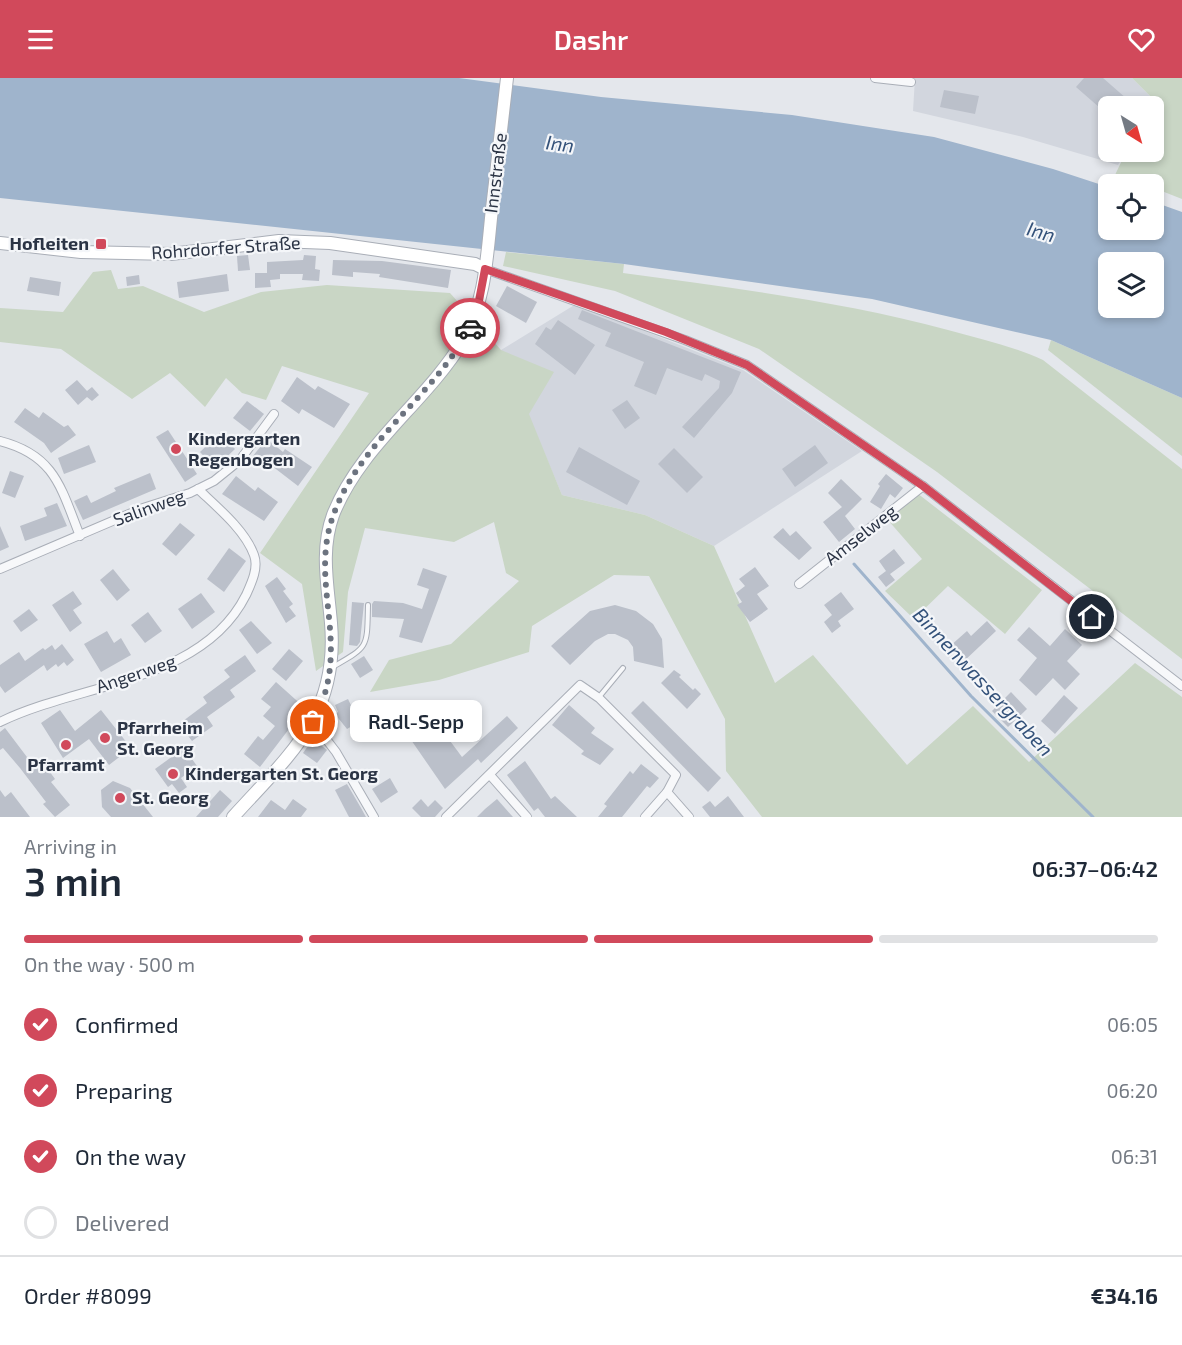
<!DOCTYPE html>
<html lang="en">
<head>
<meta charset="utf-8">
<style>
	:root { --surface:#fff; --page:#f2f2f3; --text:#1f2937; --muted:#747a83; --line:#e0e1e3; --accent:#d1495b }
	body { margin:0; font-family:"Exo 2",sans-serif; background:var(--page); color:var(--text); height:100vh; display:flex; flex-direction:column; font-size:22px; white-space:nowrap }
	* { box-sizing:border-box; margin:0 }
	p { font-size:20px; color:var(--muted) }
	.icon { flex:none; width:33px; height:33px; fill:none; stroke:currentColor; stroke-width:2; stroke-linecap:round; stroke-linejoin:round }
	.map { position:relative; height:739px; overflow:hidden }
	.sheet { display:flex; flex-direction:column; background:var(--surface); flex:1 }
	.sheet>* { flex:none }
	.needle { width:39px; rotate:143deg }
	.tools { position:absolute; left:1098px; top:18px; display:grid; gap:12px }
	.tools a { display:grid; place-items:center; width:66px; height:66px; border-radius:9px; background:var(--surface); box-shadow:0 3px 9px #0003; font-size:30px }
	.pin { position:absolute; display:grid; place-items:center; width:51px; height:51px; color:#fff; margin:-26px; border:3px solid #fff; border-radius:50%; box-shadow:0 2px 6px #0007 }
	.courier { position:absolute; display:grid; place-items:center; width:60px; height:60px; margin:-30px; border:4px solid #d1495b; border-radius:50%; background:#fff; color:#222; box-shadow:0 2px 8px #0007 }
	.bubble { position:absolute; height:42px; border-radius:9px; background:var(--surface); box-shadow:0 3px 9px #0003; font-size:20px; font-weight:600; line-height:42px; text-align:center }
	.head em { font-style:normal; font-weight:600 }
	.head div { display:flex; flex-direction:column-reverse }
	.head { display:flex; align-items:center; justify-content:space-between; height:102px; padding:0 24px }
	h1 { font-size:39px; font-weight:600; line-height:45px }
	.bar { display:grid; grid-template-columns:repeat(4,1fr); gap:9px 6px; align-content:center; height:72px; padding:0 24px }
	.bar i { height:8px; border-radius:4px; background:var(--line) }
	.bar .selected { background:var(--accent) }
	.bar p { grid-column:span 4 }
	.line { display:flex; align-items:center; gap:15px; padding:0 24px; border-top:2px solid var(--line) }
	.line div { flex:1 }
	ol { padding:0 24px; list-style:none }
	li { display:flex; align-items:center; gap:18px; height:66px }
	li p { margin-inline-start:auto }
	li .icon { padding:6px; border-radius:50%; background:var(--accent); color:#fff; stroke-width:4 }
	li:last-child { color:var(--muted) }
	li i { width:33px; height:33px; border:3px solid var(--line); border-radius:50% }
	header { display:flex; justify-content:space-between; align-items:center; height:78px; padding:0 24px; background:var(--accent); color:#fff; font-size:27px; font-weight:600 }
	.map>svg:first-child { display:block }
	.built { fill:#d2d6de }
	.green { fill:#c9d6c5 }
	.water { fill:#9fb4cc; fill-rule:evenodd }
	.lines { fill:none; stroke-linecap:round; stroke-linejoin:round }
	.stream { stroke:#9fb4cc; stroke-width:3 }
	.building { fill:#bbc0ca }
	.lane-casing { stroke:#a9aeb7; stroke-width:6 }
	.street-casing { stroke:#a9aeb7; stroke-width:10 }
	.secondary-casing { stroke:#a9aeb7; stroke-width:14 }
	.lane { stroke:#f7f8fa; stroke-width:4 }
	.street { stroke:#f7f8fa; stroke-width:8 }
	.secondary { stroke:#fff; stroke-width:12 }
	.done { stroke:#6c737f; stroke-width:6; stroke-dasharray:0 10.8 }
	.route { stroke:#d1495b; stroke-width:8 }
	.poi-dot { fill:#d1495b; stroke:#f4f6f9; stroke-width:2 }
	.labels { text-anchor:middle; stroke-width:4.5; stroke-linejoin:round; paint-order:stroke }
	.street-label { font-size:18px; fill:#2b3445; stroke:#f4f6f9 }
	.poi-label { font-size:18px; font-weight:bold; fill:#2b3445; stroke:#f4f6f9; text-anchor:start }
	.water-label { font-size:20px; font-style:italic; fill:#34527a; stroke:#f4f6f9 }
</style>
</head>
<body>
<header><svg class="icon" aria-label="menu" viewBox="0 0 24 24"><path d="M4 6h16M4 12h16M4 18h16"/></svg>Dashr<svg class="icon" aria-label="heart" viewBox="0 0 24 24"><path d="M12 20l-8-8c-3-5 5-10 8-4 3-6 11-1 8 4z"/></svg></header>
<div class="map">
<svg width="1182" height="739" viewBox="0 0 1182 739">
	<rect width="100%" height="100%" fill="#e4e7ec"/>
	<g class="built">
		<polygon points="915,0 1132,0 1155,23 1152,28 1108,28 1108,74 1126,74 1118,87 1023,59 913,33"/>
		<polygon points="576,226 743,292 862,373 714,468 645,437 562,417 501,272"/>
	</g>
	<g class="green">
		<polygon points="1132,0 1182,0 1182,121 1154,110 1154,106 1142,106 1115,97 1126,74 1154,74 1152,28 1155,23"/>
		<path d="M506,174L624,186L623,195C732,210 841,223 948,252C980,261 1013,268 1043,282L1182,391V581L937,394L759,271L615,213L503,188Z"/>
		<polygon points="111,192 118,211 143,208 204,234 261,214 327,207 450,215 501,272 554,294 529,336 562,417 645,437 714,468 775,605 813,577 907,687 973,628 1029,684 1135,585 1182,619 1182,739 762,739 726,693 725,641 649,498 614,497 532,548 529,574 439,602 370,614 389,582 451,566 519,503 506,495 494,444 454,464 365,450 348,514 343,574 316,593 302,506 260,475 369,315 282,288 266,322 242,315 226,300 205,329 170,295 132,321 61,271 0,264 0,230 63,234 93,194"/>
		<polygon points="1051,262 1182,320 1182,378 1048,272"/>
		<polygon points="917,415 1042,512 1005,556 948,508 914,541 885,513 922,481 887,441"/>
	</g>
	<path class="water" d="M0,0H459L601,19L792,37L934,59L1053,91L1108,109V152H1154V124L1182,134V320L1051,262L872,221L624,186L0,120ZM1108,184H1154V230H1108Z"/>
	<g class="lines">
		<polyline class="stream" points="854,486 971,618 1093,739"/>
	</g>
	<g class="building">
		<polygon points="1084,0 1103,0 1135,28 1108,28 1108,37 1076,9"/>
		<polygon points="944,12 979,18 975,36 940,29"/>
		<polygon points="248,177 250,192 238,193 237,178"/>
		<polygon points="304,177 316,178 315,191 320,192 319,203 302,202 303,196 280,196 280,201 270,202 271,209 255,210 255,195 267,195 267,184 303,182"/>
		<polygon points="333,182 382,183 451,192 448,210 379,199 380,196 353,194 353,199 332,197"/>
		<polygon points="227,196 229,213 179,220 177,204"/>
		<polygon points="139,197 140,206 127,208 126,199"/>
		<polygon points="30,199 61,204 59,218 27,213"/>
		<polygon points="507,208 537,224 526,245 496,228"/>
		<polygon points="582,232 741,294 732,315 694,360 682,349 719,310 720,303 705,296 702,303 667,290 656,317 634,308 644,284 605,268 611,255 578,241"/>
		<polygon points="558,242 595,267 575,297 535,266 546,249 551,252"/>
		<polygon points="297,299 315,312 318,308 350,326 334,350 302,331 299,336 281,323"/>
		<polygon points="77,302 87,313 92,309 99,317 92,323 87,319 78,327 65,312"/>
		<polygon points="627,322 640,340 625,351 612,332"/>
		<polygon points="247,323 264,336 250,353 233,340"/>
		<polygon points="25,330 39,340 43,334 64,349 68,347 76,357 51,375 44,365 14,344"/>
		<polygon points="168,352 197,396 185,404 156,359"/>
		<polygon points="220,355 235,371 215,390 200,374"/>
		<polygon points="267,361 283,374 285,371 312,389 298,408 272,388 269,392 252,379"/>
		<polygon points="89,367 96,384 64,396 58,380"/>
		<polygon points="815,367 828,385 795,409 782,391"/>
		<polygon points="579,369 640,403 627,427 566,394"/>
		<polygon points="674,370 703,399 687,415 658,386"/>
		<polygon points="10,393 24,398 15,420 2,415"/>
		<polygon points="150,395 156,411 83,442 74,423 87,417 91,425 116,413 114,410"/>
		<polygon points="886,396 903,410 895,420 890,416 881,431 870,424 880,408 878,406"/>
		<polygon points="236,398 255,413 258,409 278,424 264,443 222,416"/>
		<polygon points="841,401 862,421 845,438 855,451 839,464 823,444 842,429 828,415"/>
		<polygon points="57,425 67,448 25,463 20,448 47,438 44,430"/>
		<polygon points="180,445 195,457 176,478 162,466"/>
		<polygon points="0,448 9,469 0,473"/>
		<polygon points="783,450 790,458 796,453 812,470 799,482 773,459"/>
		<polygon points="229,470 246,483 224,514 207,501"/>
		<polygon points="894,471 905,485 890,496 895,502 886,509 878,499 886,493 879,483"/>
		<polygon points="755,489 769,508 757,516 768,531 750,544 737,527 742,524 736,515 745,508 739,501"/>
		<polygon points="423,490 447,498 422,565 399,559 404,541 372,539 372,526 374,523 403,525 422,531 429,511 417,507"/>
		<polygon points="113,491 130,512 117,523 100,502"/>
		<polygon points="277,499 286,511 283,513 293,526 289,529 296,538 286,545 265,508"/>
		<polygon points="73,513 82,526 73,532 82,545 70,554 52,527"/>
		<polygon points="841,514 854,531 838,543 841,548 832,555 824,544 832,537 824,527"/>
		<polygon points="201,515 215,534 192,551 178,531"/>
		<polygon points="352,524 364,525 360,564 357,568 349,567"/>
		<polygon points="615,527 636,533 653,546 662,561 664,590 634,583 633,569 628,562 615,556 608,556 595,563 570,587 551,568 590,533"/>
		<polygon points="29,531 38,542 21,554 13,543"/>
		<polygon points="148,534 162,553 145,565 131,547"/>
		<polygon points="251,543 272,565 257,576 239,552"/>
		<polygon points="987,543 996,553 963,584 949,569 967,553 971,558"/>
		<polygon points="1029,549 1050,568 1065,551 1082,567 1067,583 1080,596 1065,612 1053,600 1036,618 1019,602 1037,580 1017,562"/>
		<polygon points="107,553 114,565 121,560 131,577 101,594 84,566"/>
		<polygon points="62,566 74,582 67,588 64,584 58,589 56,586 47,593 44,587 5,615 0,608 0,587 19,574 25,583 43,570 45,572 52,567 55,572"/>
		<polygon points="289,571 303,583 286,603 272,591"/>
		<polygon points="245,577 256,593 230,612 235,619 207,639 213,648 192,663 179,646 207,625 203,619 230,599 224,592"/>
		<polygon points="364,578 373,592 360,600 351,586"/>
		<polygon points="674,592 681,597 679,599 693,612 695,610 701,616 687,631 661,605"/>
		<polygon points="276,604 305,630 260,689 244,676 258,658 263,662 275,648 263,638 271,629 261,621"/>
		<polygon points="1011,614 1027,631 1008,649 992,633"/>
		<polygon points="1064,617 1078,630 1055,656 1041,643"/>
		<polygon points="348,621 359,644 347,651 335,636 338,634 335,627"/>
		<polygon points="643,623 721,700 708,714 631,635"/>
		<polygon points="569,627 595,650 591,655 614,671 600,687 581,676 584,673 552,647"/>
		<polygon points="60,632 75,653 101,632 131,670 109,687 89,661 63,680 41,645"/>
		<polygon points="507,638 518,650 481,685 478,681 445,711 409,659 433,640 462,679"/>
		<polygon points="5,650 36,691 44,686 55,701 51,704 70,727 55,739 43,726 46,724 20,690 3,670 0,672 0,654"/>
		<polygon points="313,661 327,672 317,685 303,675"/>
		<polygon points="184,670 197,688 181,700 187,709 179,715 172,706 168,709 155,691"/>
		<polygon points="525,683 551,721 555,718 577,739 545,739 538,730 534,733 507,697"/>
		<polygon points="641,686 659,700 650,710 647,708 622,739 598,739 607,728 604,726 630,693 633,696"/>
		<polygon points="390,700 398,714 381,725 372,711"/>
		<polygon points="113,703 130,710 153,739 111,739 102,729 101,712"/>
		<polygon points="347,706 361,730 366,739 349,739 335,712"/>
		<polygon points="0,712 5,719 11,714 30,739 0,739"/>
		<polygon points="220,712 232,723 218,739 196,739"/>
		<polygon points="728,718 744,739 710,739 702,729 710,723 715,729"/>
		<polygon points="293,721 307,731 301,739 258,739 271,722 285,732"/>
		<polygon points="421,721 428,729 435,722 443,730 435,739 421,739 412,730"/>
		<polygon points="497,721 513,739 477,739 485,731"/>
	</g>
	<g class="lines">
		<defs>
			<g id="lane">
				<path d="M331,590C369,568 367,571 368,527"/>
				<polyline points="599,619 623,590"/>
			</g>
			<g id="street">
				<polyline points="875,0 911,4"/>
				<polyline points="485,191 685,262 747,287 923,408 1182,608"/>
				<path d="M0,363C55,377 61,410 80,458"/>
				<polyline points="0,491 143,430 190,415 214,403 240,382 274,336"/>
				<polyline points="799,506 923,408"/>
				<path d="M0,644C79,605 202,605 246,517C251,506 259,490 254,477C245,452 217,429 198,411"/>
				<polyline points="313,644 336,674 374,739"/>
				<polyline points="490,697 527,739"/>
				<polyline points="667,714 689,739"/>
				<polyline points="446,739 580,607 599,620 676,697 667,714 645,739"/>
			</g>
			<g id="secondary">
				<polyline points="0,165 81,174 171,176 279,163 330,165 475,186 485,191"/>
				<path d="M233,739C290,676 339,637 331,545C328,508 320,473 333,437C360,368 425,325 463,263C486,223 487,175 492,131C497,87 502,44 507,0"/>
			</g>
		</defs>
		<use href="#lane" class="lane-casing"/>
		<use href="#street" class="street-casing"/>
		<use href="#secondary" class="secondary-casing"/>
		<use href="#lane" class="lane"/>
		<use href="#street" class="street"/>
		<use href="#secondary" class="secondary"/>
	</g>
	<g class="lines">
		<path class="done" d="M313,644C354,569 308,509 333,438C359,364 433,319 470,250"/>
		<polyline class="route" points="470,250 478,228 485,191 666,254 747,287 923,408 1092,539"/>
	</g>
	<g class="poi-dot">
		<rect x="95" y="160" width="12" height="12" rx="3"/>
		<circle cx="176" cy="371" r="6"/>
		<circle cx="105" cy="660" r="6"/>
		<circle cx="66" cy="667" r="6"/>
		<circle cx="173" cy="696" r="6"/>
		<circle cx="120" cy="720" r="6"/>
	</g>
	<g class="labels">
		<g class="street-label">
			<text transform="translate(496 95) rotate(-83)" y="6">Innstraße</text>
			<text transform="translate(226 170) rotate(-4)" y="6">Rohrdorfer Straße</text>
			<text transform="translate(149 430) rotate(-20)" y="6">Salinweg</text>
			<text transform="translate(861 457) rotate(-38)" y="6">Amselweg</text>
			<text transform="translate(136 596) rotate(-19)" y="6">Angerweg</text>
		</g>
		<g class="poi-label">
			<text x="89" y="172" text-anchor="end">Hofleiten</text>
			<text x="188" y="367">Kindergarten<tspan x="188" dy="21">Regenbogen</tspan></text>
			<text x="117" y="656">Pfarrheim<tspan x="117" dy="21">St. Georg</tspan></text>
			<text x="66" y="693" text-anchor="middle">Pfarramt</text>
			<text x="185" y="702">Kindergarten St. Georg</text>
			<text x="132" y="726">St. Georg</text>
		</g>
		<g class="water-label">
			<text transform="translate(560 66) rotate(8)" y="7">Inn</text>
			<text transform="translate(1041 154) rotate(16)" y="7">Inn</text>
			<text transform="translate(983 604) rotate(47)" y="7">Binnenwassergraben</text>
		</g>
	</g>
</svg>
<div class="tools">
<a><svg class="needle" viewBox="-14 -14 28 28"><path d="M0-13l5 13h-10z" fill="#e53935"/><path d="M0 13l5-13h-10z" fill="#747a83"/></svg></a>
<a><svg class="icon" aria-label="locate" viewBox="0 0 24 24"><circle cx="12" cy="12" r="6"/><path d="M12 2v4M12 18v4M2 12h4M18 12h4"/></svg></a>
<a><svg class="icon" aria-label="layers" viewBox="0 0 24 24"><path d="M12 4l9 5-9 5-9-5zM3 14l9 5 9-5"/></svg></a>
</div>
<div class="pin" style="left:313px;top:644px;background:#ea580c"><svg class="icon" aria-label="bag" viewBox="0 0 24 24"><path d="M5 8h14l-1 12H6zM9 8a3 3 0 0 1 6 0"/></svg></div>
<div class="pin" style="left:1092px;top:539px;background:#1f2937"><svg class="icon" aria-label="home" viewBox="0 0 24 24"><path d="M3 11l9-7 9 7M6 9v11h12V9"/></svg></div>
<div class="courier" style="left:470px;top:250px"><svg class="icon" aria-label="car" viewBox="0 0 24 24"><path d="M5 17H2v-5l4-1 3-4h7l3 4 3 1v5h-3M9 17h6M6 11h13"/><circle cx="7" cy="17" r="2"/><circle cx="17" cy="17" r="2"/></svg></div>
<div class="bubble" style="left:350px;top:622px;width:132px">Radl-Sepp</div>
</div>
<section class="sheet">
<div class="head"><div><h1>3 min</h1><p>Arriving in</p></div><em>06:37–06:42</em></div>
<div class="bar"><i class="selected"></i><i class="selected"></i><i class="selected"></i><i></i><p>On the way · 500 m</p></div>
<ol>
<li><svg class="icon" aria-label="check" viewBox="0 0 24 24"><path d="M5 12l5 5 9-10"/></svg>Confirmed<p>06:05</p></li>
<li><svg class="icon" aria-label="check" viewBox="0 0 24 24"><path d="M5 12l5 5 9-10"/></svg>Preparing<p>06:20</p></li>
<li><svg class="icon" aria-label="check" viewBox="0 0 24 24"><path d="M5 12l5 5 9-10"/></svg>On the way<p>06:31</p></li>
<li><i></i>Delivered</li>
</ol>
<div class="line" style="height:78px"><div>Order #8099</div><b>€34.16</b></div>
</section>
</body>
</html>
